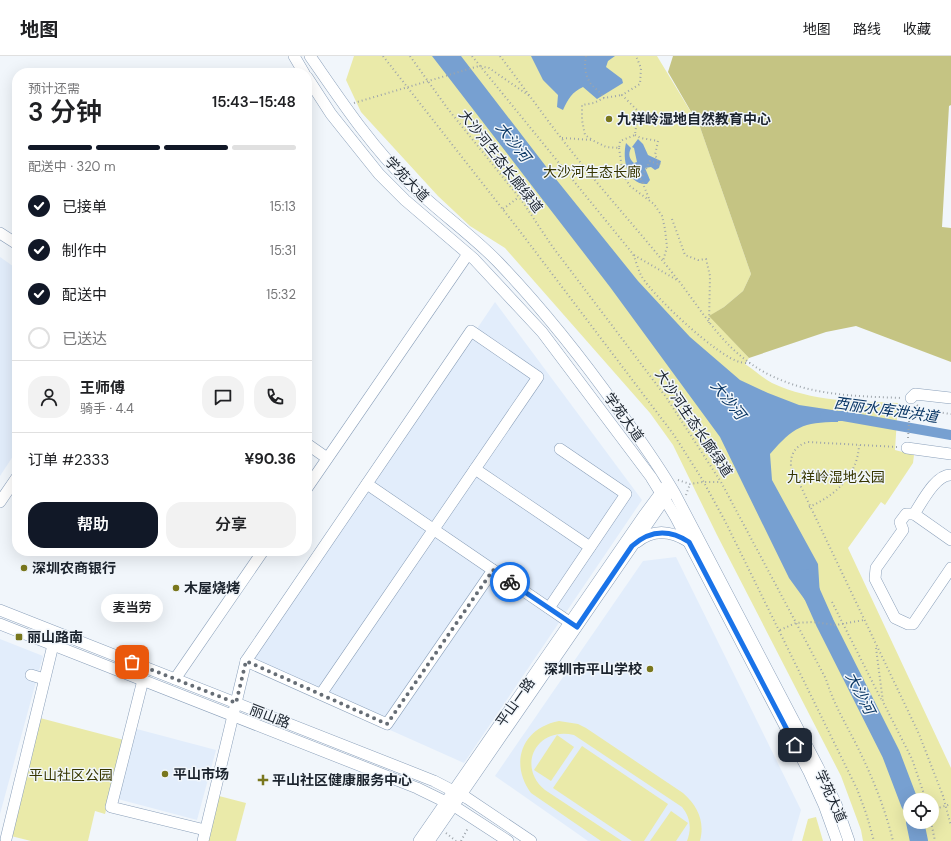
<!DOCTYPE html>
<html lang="zh">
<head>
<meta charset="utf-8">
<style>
	:root { --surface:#fff; --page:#f2f2f2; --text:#202124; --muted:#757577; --line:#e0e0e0; --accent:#111827 }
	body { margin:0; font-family:"DM Sans","Noto Sans SC",sans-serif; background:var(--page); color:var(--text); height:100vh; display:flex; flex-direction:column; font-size:15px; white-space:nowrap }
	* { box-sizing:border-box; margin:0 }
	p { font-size:13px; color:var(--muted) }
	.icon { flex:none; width:22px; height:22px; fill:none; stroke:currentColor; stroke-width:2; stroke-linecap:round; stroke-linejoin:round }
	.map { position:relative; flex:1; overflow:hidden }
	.sheet { position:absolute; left:12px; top:12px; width:300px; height:488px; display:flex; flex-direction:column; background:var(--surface); border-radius:16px; box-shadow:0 4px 16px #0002 }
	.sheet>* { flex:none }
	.buttons { position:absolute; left:903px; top:737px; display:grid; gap:8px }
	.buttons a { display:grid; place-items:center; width:36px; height:36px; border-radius:50%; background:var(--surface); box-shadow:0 4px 16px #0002; font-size:20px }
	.pin { position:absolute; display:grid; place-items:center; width:34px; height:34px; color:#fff; margin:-17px; border-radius:8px; box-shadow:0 2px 6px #0006 }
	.courier { position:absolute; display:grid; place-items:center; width:40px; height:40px; margin:-20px; border:3px solid #1a73e8; border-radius:50%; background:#fff; color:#222; box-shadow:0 1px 5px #0007 }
	.bubble { position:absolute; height:28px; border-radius:14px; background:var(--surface); box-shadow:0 4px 16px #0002; font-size:13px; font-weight:600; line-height:28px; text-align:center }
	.head em { font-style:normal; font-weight:600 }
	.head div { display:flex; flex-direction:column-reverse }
	.head { display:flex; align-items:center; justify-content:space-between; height:68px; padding:0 16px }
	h1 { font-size:26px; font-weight:600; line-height:30px }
	.bar { display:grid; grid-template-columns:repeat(4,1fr); gap:6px 4px; align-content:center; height:48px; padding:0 16px }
	.bar i { height:5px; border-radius:3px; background:var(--line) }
	.bar .on { background:var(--accent) }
	.bar p { grid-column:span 4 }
	.line { display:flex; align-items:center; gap:10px; padding:0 16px; border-top:1px solid var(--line) }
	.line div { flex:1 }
	.round { display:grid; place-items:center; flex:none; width:42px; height:42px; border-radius:16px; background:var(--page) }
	ol { padding:0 16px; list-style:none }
	li { display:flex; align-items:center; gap:12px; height:44px }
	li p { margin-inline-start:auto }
	li .icon { padding:4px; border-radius:50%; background:var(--accent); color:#fff; stroke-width:4 }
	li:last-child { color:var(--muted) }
	li i { width:22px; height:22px; border:2px solid var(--line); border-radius:50% }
	.cta { display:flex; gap:8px; margin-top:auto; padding:8px 16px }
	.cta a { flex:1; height:46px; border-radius:16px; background:var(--accent); color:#fff; font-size:16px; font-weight:600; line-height:46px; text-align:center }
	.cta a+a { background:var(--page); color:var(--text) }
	header { display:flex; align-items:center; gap:24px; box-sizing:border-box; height:56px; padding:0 20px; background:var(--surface); border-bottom:1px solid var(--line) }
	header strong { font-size:19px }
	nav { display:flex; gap:22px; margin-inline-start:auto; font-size:14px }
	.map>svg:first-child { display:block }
	.built { fill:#e2edfb }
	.green { fill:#eaeaa9; fill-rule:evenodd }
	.forest { fill:#c5c483 }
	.water { fill:#77a0d1 }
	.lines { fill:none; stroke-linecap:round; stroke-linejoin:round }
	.canal { stroke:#77a0d1; stroke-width:10 }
	.river { stroke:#77a0d1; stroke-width:18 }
	.minor-casing { stroke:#8ba0ba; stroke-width:12 }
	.path { stroke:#9ea5ab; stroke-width:2; stroke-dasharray:1 3; stroke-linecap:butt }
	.minor { stroke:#fff; stroke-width:11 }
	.done { stroke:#666d75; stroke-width:4; stroke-dasharray:0 7.2 }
	.route { stroke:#1a73e8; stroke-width:5 }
	.poi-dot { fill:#79771d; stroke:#f1f6fb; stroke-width:1.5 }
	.labels { text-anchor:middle; stroke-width:3; stroke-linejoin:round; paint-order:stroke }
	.poi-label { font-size:14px; font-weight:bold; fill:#1b232d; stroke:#f1f6fb; text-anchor:start }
	.street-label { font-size:14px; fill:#1b232d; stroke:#f1f6fb }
	.park-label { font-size:14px; fill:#373601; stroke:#f1f6fb }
	.water-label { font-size:15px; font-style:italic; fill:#0b3765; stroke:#f1f6fb }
</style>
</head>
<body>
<header>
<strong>地图</strong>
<nav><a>地图</a><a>路线</a><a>收藏</a></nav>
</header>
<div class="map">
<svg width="951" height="785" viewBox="0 0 951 785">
	<rect width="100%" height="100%" fill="#f1f6fb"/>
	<g class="built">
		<polygon points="0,201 17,213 17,394 0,420"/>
		<polygon points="495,246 642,444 464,707 249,611"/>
		<polygon points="676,501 801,754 792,785 588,785 495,720 643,505"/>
		<polygon points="0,583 43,600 0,758"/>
		<polygon points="133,672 216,694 197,764 114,742"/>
	</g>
	<g class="green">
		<path d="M354,0H657L700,71L751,218L743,235L724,251L710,260L749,302L745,308C754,314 763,322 772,327C812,346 856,345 898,347L895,394L914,399L913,407L885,449L881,446L848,492L951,712V785H863L861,774L841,720L717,479L673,389L650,357L505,192L470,170L438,140L361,56L346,24ZM910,744H932V766H910Z"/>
		<polygon points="40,662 124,684 105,758 95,755 88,785 31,785 11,780"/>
		<path d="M559,665L578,668L586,672L683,737C698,750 705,766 700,785H687C692,772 690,761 682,751L574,679C537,670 516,710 545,734L622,785H601L531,737C509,707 522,672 559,665Z"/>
		<polygon points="557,679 574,691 551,725 534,714"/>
		<polygon points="582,690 668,748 644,785 632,785 553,732"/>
		<polygon points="219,740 246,747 236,785 207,785"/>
		<polygon points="671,755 688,767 676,785 650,785"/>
		<polygon points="816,761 823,785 802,785 808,763"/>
	</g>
	<polygon class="forest" points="673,0 951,0 951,49 949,50 942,171 951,172 951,306 856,270 826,276 749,302 709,260 724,251 743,235 751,218 700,71 668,16"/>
	<g class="water">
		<path d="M432,0H461L551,117L638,225L690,281L740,324L768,337L799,349L839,355L838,366C802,366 794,371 770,398L772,424L818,508L820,540L811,546L805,544L789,522L720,381L610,231Z"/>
		<path d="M531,0H615L608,5L606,11L622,23L623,27L597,43L583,31C572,36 568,43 563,54L557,51L558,39L543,24Z"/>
		<path d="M638,83L643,88L648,99L661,105L659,112L655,114L651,111L645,112L650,124L647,128C627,129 622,103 626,87L631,92C628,98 629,103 634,107L637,106L634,92L632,91Z"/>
	</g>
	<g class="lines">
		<polyline class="canal" points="825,360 843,360 951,379"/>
		<g class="river">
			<polyline points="805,522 825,567 891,698 910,748"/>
			<polyline points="915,766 919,785"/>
		</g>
		<defs>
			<g id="minor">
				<polyline points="294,0 304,17"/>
				<path d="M310,0C340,43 370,89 408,126C436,154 470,177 498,206C542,252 581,301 618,353C638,381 658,408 675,438L818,711L836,748L849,785"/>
				<polyline points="307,21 331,58 379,118 405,144 474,203 542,276 651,421 675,460 809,716 824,749 837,785"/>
				<polyline points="0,177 17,188"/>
				<polyline points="911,342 915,338 951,342"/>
				<polyline points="307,388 327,402"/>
				<polyline points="907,392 951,398"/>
				<polyline points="475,413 590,491"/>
				<path d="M951,419C936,418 922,446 914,458H906L900,466L903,474L876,512L875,523L895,562L908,568H913L951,512"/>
				<polyline points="367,428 575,570"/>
				<polyline points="307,432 468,198"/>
				<polyline points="0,446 17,421"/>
				<polyline points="914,458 951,484"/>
				<path d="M637,486C654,472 672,475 689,486"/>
				<polyline points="549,552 626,438 560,393"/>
				<polyline points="0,554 434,725 467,742 531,785"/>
				<polyline points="0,568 417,732 454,750 508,785"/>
				<polyline points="246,605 387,668 493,514"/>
				<polyline points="31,619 44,623"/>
				<polyline points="175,623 263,495"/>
				<polyline points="143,624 111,751 205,774"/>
				<polyline points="6,783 53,589"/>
				<polyline points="203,785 246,605 471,275 538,321 321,638"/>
				<polyline points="419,785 645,458 665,431"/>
				<polyline points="429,785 668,438"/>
			</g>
		</defs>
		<use href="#minor" class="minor-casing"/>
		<g class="path">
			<polyline points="383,0 519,174 674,379 702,423 725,465 857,733 866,757 874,785"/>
			<path d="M410,0L448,53L522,145L552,190L666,341L721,426L826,623C833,647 846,668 857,690C872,720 885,752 893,785"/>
			<path d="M472,0L633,198C636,205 638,214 642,221C654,241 718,301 740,306C743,307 747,307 750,307"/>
			<path d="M500,0C523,30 545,62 569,92C604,137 643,179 678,224C706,260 723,293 764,316C808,340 854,340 902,342"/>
			<path d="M586,0C584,9 585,20 591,28C596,34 600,35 604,42"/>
			<polyline points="354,47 479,10 489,12 531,41"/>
			<polyline points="635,79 641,82 658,85 655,99 660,109 650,105 641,123 650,145"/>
			<polyline points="562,82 592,84 606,91 619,92 620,85 635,79 638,55 622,39 640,28 641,12 636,0"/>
			<polyline points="591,83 585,79 582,64 582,49 594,47 604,42 622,39"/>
			<polyline points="619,92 623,119 630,130 654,148 662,160 665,173 667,191 663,205"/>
			<polyline points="503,153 519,141"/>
			<polyline points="672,163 685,199 698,204 706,203 710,220 709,267"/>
			<polyline points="634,199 677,224"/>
			<polyline points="917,349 922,354 951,358"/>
			<polyline points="908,382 910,352"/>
			<path d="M897,391L808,386C796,389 790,398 791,410L919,678L943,740L951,770"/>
			<polyline points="678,424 690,428 703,426 721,426"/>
			<polyline points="686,439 690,428"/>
			<path d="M809,451C835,440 858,419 859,389"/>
			<polyline points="832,546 881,643"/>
			<polyline points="780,574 796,567 813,566 836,569 864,564"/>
			<polyline points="876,592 883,646 912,703 926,744"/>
			<polyline points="932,754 951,748"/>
			<polyline points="931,766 935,785"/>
			<polyline points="446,777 456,785"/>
			<polyline points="461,785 468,772"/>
		</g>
		<use href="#minor" class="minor"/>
	</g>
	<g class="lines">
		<polyline class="done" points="132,606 236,647 246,605 387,668 493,514 510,526"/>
		<path class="route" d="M510,526L577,571L632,490C650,474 669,473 689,486L795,689"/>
	</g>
	<g class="poi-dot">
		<circle cx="609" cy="63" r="4"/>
		<circle cx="24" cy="512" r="4"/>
		<circle cx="176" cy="532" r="4"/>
		<rect x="15" y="577" width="8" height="8" rx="2"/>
		<circle cx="650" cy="613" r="4"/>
		<circle cx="165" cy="718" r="4"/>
		<path d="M261 718h4v4h4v4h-4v4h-4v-4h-4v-4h4z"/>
	</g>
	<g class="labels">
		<g class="poi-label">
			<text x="617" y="68">九祥岭湿地自然教育中心</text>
			<text x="32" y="517">深圳农商银行</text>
			<text x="184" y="537">木屋烧烤</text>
			<text x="27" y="586">丽山路南</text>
			<text x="642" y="618" text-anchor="end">深圳市平山学校</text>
			<text x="173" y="723">平山市场</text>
			<text x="272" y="729">平山社区健康服务中心</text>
		</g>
		<g class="street-label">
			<text transform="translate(501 105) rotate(52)" y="5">大沙河生态长廊绿道</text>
			<text transform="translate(407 123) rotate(46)" y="5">学苑大道</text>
			<text transform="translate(624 361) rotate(54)" y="5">学苑大道</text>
			<text transform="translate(694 367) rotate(56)" y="5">大沙河生态长廊绿道</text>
			<text transform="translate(515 646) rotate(-55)" y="5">平山一路</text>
			<text transform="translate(270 660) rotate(21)" y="5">丽山路</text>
			<text transform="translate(831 740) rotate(66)" y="5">学苑大道</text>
		</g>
		<g class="park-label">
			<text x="592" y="121">大沙河生态长廊</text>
			<text x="836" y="426">九祥岭湿地公园</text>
			<text x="71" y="724">平山社区公园</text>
		</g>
		<g class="water-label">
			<text transform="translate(513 86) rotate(52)" y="5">大沙河</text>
			<text transform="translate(728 344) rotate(51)" y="5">大沙河</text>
			<text transform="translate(886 354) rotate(8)" y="5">西丽水库泄洪道</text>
			<text transform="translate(860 637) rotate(63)" y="5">大沙河</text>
		</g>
	</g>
</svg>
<div class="buttons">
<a><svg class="icon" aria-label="locate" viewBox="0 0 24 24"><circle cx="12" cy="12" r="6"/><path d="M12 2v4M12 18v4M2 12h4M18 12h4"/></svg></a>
</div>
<div class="pin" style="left:132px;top:606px;background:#ea580c"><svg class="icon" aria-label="bag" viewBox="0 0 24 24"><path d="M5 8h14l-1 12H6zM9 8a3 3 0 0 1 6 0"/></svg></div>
<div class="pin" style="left:795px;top:689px;background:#1f2937"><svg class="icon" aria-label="home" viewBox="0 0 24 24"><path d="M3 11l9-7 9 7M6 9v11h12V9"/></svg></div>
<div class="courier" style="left:510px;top:526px"><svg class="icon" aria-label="bike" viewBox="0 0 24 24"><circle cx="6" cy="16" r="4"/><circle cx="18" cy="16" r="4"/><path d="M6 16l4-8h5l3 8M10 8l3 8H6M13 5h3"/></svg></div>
<div class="bubble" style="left:101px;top:538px;width:62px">麦当劳</div>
<section class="sheet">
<div class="head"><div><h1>3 分钟</h1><p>预计还需</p></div><em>15:43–15:48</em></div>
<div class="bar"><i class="on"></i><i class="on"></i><i class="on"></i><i></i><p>配送中 · 320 m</p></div>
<ol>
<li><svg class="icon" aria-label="check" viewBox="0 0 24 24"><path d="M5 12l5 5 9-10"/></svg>已接单<p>15:13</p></li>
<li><svg class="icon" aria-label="check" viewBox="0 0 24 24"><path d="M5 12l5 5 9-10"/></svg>制作中<p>15:31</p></li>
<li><svg class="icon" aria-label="check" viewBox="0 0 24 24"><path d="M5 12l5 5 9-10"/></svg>配送中<p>15:32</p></li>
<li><i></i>已送达</li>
</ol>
<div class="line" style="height:72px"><a class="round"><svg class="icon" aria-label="person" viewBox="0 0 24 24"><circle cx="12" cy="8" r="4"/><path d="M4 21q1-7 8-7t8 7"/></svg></a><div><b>王师傅</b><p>骑手 · 4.4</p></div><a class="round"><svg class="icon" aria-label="chat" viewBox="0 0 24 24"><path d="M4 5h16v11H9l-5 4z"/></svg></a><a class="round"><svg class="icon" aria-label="phone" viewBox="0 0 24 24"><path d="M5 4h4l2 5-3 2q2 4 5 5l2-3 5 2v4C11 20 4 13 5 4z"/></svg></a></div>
<div class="line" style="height:52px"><div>订单 #2333</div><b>¥90.36</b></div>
<div class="cta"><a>帮助</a><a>分享</a></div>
</section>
</div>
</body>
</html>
